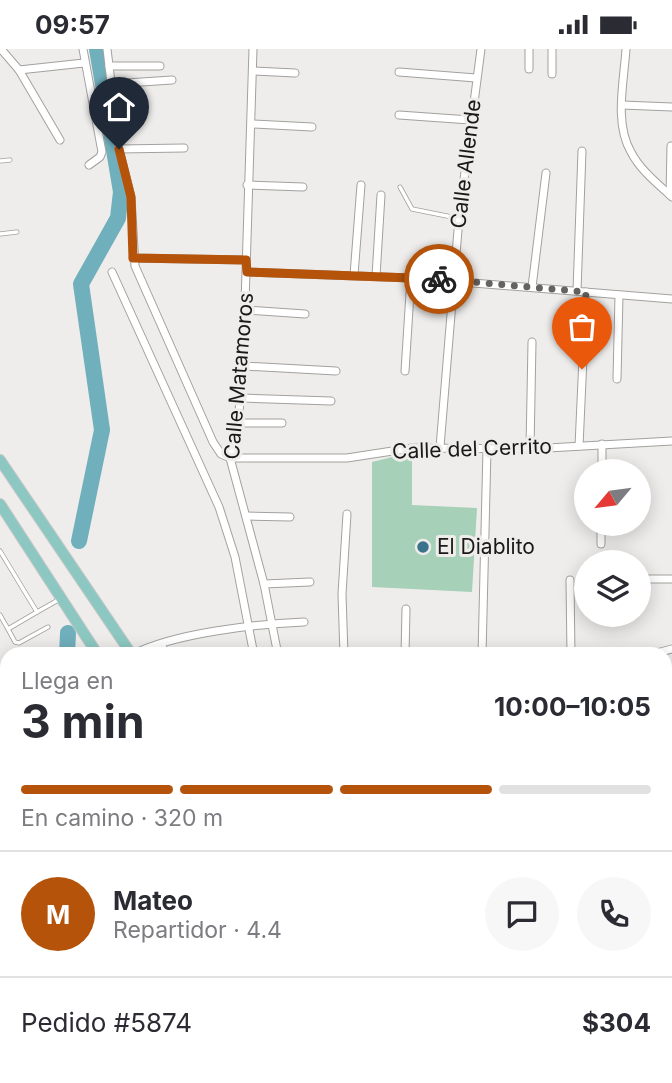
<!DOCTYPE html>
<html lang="es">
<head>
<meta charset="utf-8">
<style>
	:root { --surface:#fff; --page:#f7f7f7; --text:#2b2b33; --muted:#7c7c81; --line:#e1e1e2; --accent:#b45309 }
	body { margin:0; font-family:Inter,sans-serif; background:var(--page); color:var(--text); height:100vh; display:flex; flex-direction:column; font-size:26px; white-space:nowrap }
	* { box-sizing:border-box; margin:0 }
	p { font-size:23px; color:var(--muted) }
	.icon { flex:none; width:38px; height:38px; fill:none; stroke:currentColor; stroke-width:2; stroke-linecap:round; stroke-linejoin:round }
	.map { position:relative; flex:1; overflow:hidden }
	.panel { position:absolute; left:0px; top:598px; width:672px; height:436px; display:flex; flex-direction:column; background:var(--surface); border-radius:21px 21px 0 0; box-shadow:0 4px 18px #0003 }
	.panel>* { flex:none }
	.needle { width:46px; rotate:241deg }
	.buttons { position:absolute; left:574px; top:410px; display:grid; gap:14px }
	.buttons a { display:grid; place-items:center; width:77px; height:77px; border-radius:50%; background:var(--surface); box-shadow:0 4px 18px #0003; font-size:35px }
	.pin { position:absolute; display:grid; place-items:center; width:60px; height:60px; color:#fff; margin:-72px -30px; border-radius:50% 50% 50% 0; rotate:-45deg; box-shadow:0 0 7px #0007 }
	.pin .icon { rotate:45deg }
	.courier { position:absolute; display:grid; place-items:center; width:70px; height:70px; margin:-35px; border:5px solid #b45309; border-radius:50%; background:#fff; color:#222; box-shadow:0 2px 9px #0007 }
	.overview em { font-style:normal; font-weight:700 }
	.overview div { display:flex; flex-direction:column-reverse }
	.overview { display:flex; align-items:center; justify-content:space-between; height:119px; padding:0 21px }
	h1 { font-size:46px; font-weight:700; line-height:52px }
	.bar { display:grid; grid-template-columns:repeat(4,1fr); gap:10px 7px; align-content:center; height:84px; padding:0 21px }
	.bar i { height:9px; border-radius:5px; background:var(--line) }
	.bar .on { background:var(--accent) }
	.bar p { grid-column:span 4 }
	.line { display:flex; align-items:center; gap:18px; padding:0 21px; border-top:2px solid var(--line) }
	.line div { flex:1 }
	.round { display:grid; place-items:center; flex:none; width:74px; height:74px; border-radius:37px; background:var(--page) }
	.status { display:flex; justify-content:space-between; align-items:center; height:49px; padding:0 35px; background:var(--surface); direction:ltr }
	.status svg { height:19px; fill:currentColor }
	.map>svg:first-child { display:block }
	.green { fill:#a6d0b8 }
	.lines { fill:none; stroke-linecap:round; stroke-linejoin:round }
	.river { stroke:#70afbc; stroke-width:16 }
	.lane-casing { stroke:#a2a19e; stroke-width:5 }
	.street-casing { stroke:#a2a19e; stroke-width:9 }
	.primary-casing { stroke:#c8c8c8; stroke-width:12 }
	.lane { stroke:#fff; stroke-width:3.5 }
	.street { stroke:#fff; stroke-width:7 }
	.primary { stroke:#8cc8c1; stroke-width:10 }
	.done { stroke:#656362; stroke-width:7; stroke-dasharray:0 12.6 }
	.route { stroke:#b45309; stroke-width:9 }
	.poi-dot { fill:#39738c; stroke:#efedeb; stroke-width:2.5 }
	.labels { text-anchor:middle; stroke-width:6; stroke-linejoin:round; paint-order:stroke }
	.street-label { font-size:21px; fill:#1a1918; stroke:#efedeb }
	.poi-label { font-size:21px; fill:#1a1918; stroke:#efedeb; text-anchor:start }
</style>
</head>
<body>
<div class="status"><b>09:57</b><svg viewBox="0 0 49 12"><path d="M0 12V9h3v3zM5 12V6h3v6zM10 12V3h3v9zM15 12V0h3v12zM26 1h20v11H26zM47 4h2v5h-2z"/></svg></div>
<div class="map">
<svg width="672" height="1034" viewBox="0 0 672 1034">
	<rect width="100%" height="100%" fill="#efedeb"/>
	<polygon class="green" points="412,403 412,456 477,459 472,543 372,538 372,413"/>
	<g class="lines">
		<g class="river">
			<polyline points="79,492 102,381 81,235 118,169 121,143 97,0"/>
			<polyline points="67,606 68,584"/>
			<polyline points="102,1034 109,1027"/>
		</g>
		<defs>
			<g id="lane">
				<polyline points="0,112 10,111"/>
				<polyline points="400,138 412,160 457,169"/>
				<polyline points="0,185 17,183"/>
				<polyline points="0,502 37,563 60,550"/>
				<polyline points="0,566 8,580 37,563"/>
				<polyline points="8,580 15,593 19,594 48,578"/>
				<polyline points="163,596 170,606"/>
				<polyline points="0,685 7,697"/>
				<polyline points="665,757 672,756"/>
				<polyline points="494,1027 503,1034"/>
			</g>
			<g id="street">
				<polyline points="1,0 19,21 60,91"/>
				<polyline points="83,0 102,103 100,108 89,116"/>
				<polyline points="107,0 119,100 131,148 135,217 213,393 221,405 230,409 347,409 412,399 530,400 672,392"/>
				<polyline points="253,0 243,317 238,374 230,409 264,535 278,606"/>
				<path d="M626,0C624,32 614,74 631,103C640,121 658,135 672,148"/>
				<polyline points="109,17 160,17"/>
				<polyline points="529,20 529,0"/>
				<polyline points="19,21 84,14"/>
				<polyline points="253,22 295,24"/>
				<polyline points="399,23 476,29"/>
				<polyline points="552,25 552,0"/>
				<polyline points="111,35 172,31"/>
				<polyline points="622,56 672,58"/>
				<polyline points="399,66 470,71"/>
				<polyline points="252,75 312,78"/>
				<polyline points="119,100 184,99"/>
				<polyline points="247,136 303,138"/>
				<polyline points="670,146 671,97"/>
				<polyline points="133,209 246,211"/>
				<polyline points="112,223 219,458 235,508 254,606"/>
				<polyline points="247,223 411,229 672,250"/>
				<polyline points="354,226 361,136"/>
				<polyline points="376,227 381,146"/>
				<polyline points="532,238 546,124"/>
				<polyline points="577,242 582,102"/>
				<polyline points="246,261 305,265"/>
				<polyline points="243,317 336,322"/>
				<polyline points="405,322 411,229"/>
				<polyline points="617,330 619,246"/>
				<polyline points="241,349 331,352"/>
				<polyline points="238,374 282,374"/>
				<polyline points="579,397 586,243"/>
				<polyline points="440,398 459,169 481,0"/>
				<polyline points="530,400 532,293"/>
				<polyline points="602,422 602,395"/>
				<polyline points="246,467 290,468"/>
				<polyline points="601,495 601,474"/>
				<polyline points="639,530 672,530"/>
				<polyline points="570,531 571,606"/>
				<polyline points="264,535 310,533"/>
				<path d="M132,606C173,584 257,575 304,573"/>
				<polyline points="344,606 342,545 347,465"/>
				<polyline points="405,606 406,560"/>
				<polyline points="482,606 487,400"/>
				<polyline points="649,606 672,600"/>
				<polyline points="0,647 7,643"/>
				<polyline points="665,688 672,687"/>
				<polyline points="665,786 672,785"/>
				<polyline points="0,814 7,810"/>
				<polyline points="0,829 7,842"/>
				<polyline points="665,945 672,943"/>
				<polyline points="665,977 672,974"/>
				<polyline points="0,983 7,979"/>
				<polyline points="279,1027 283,1034"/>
				<polyline points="473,1027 481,1034"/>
				<polyline points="213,1034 225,1027"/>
				<polyline points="449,1034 459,1027"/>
			</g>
			<g id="primary">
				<polyline points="0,411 132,606"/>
				<polyline points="0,455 98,606"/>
				<polyline points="387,1027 392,1034"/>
				<polyline points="427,1027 431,1034"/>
			</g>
		</defs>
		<use href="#lane" class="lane-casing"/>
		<use href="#street" class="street-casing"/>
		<use href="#primary" class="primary-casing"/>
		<use href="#lane" class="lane"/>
		<use href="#street" class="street"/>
		<use href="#primary" class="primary"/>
	</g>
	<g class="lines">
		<polyline class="done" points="439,230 586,243 582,320"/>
		<polyline class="route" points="119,100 131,148 133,209 246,211 247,223 439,230"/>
	</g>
	<circle class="poi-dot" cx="423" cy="498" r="7"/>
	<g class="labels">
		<g class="street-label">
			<text transform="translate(466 115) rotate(-83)" y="7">Calle Allende</text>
			<text transform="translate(239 327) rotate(-85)" y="7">Calle Matamoros</text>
			<text transform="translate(472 400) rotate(-2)" y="7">Calle del Cerrito</text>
		</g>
		<g class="poi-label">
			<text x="437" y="505">El Diablito</text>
		</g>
	</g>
</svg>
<div class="buttons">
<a><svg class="needle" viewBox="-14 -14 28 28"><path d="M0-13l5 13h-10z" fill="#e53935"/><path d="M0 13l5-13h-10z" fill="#7c7c81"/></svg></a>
<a><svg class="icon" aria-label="layers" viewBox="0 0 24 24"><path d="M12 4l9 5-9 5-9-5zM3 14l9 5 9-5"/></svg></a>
</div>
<div class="pin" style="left:582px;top:320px;background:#ea580c"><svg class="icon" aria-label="bag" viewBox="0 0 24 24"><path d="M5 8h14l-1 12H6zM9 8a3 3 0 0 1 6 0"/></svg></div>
<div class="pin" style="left:119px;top:100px;background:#1f2937"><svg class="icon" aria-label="home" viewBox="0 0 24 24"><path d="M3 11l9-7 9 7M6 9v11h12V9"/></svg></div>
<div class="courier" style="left:439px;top:230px"><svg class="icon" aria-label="bike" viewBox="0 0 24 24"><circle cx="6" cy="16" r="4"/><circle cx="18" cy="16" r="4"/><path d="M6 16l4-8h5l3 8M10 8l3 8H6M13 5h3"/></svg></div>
<section class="panel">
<div class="overview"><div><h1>3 min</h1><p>Llega en</p></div><em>10:00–10:05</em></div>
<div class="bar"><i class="on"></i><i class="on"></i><i class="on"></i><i></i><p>En camino · 320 m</p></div>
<div class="line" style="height:126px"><b class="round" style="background:var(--accent);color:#fff">M</b><div><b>Mateo</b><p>Repartidor · 4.4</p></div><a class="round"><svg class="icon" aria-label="chat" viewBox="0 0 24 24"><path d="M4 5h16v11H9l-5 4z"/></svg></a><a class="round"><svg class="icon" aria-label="phone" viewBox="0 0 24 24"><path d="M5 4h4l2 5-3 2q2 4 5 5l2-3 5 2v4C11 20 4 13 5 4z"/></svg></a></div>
<div class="line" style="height:91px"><div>Pedido #5874</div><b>$304</b></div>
</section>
</div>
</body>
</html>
